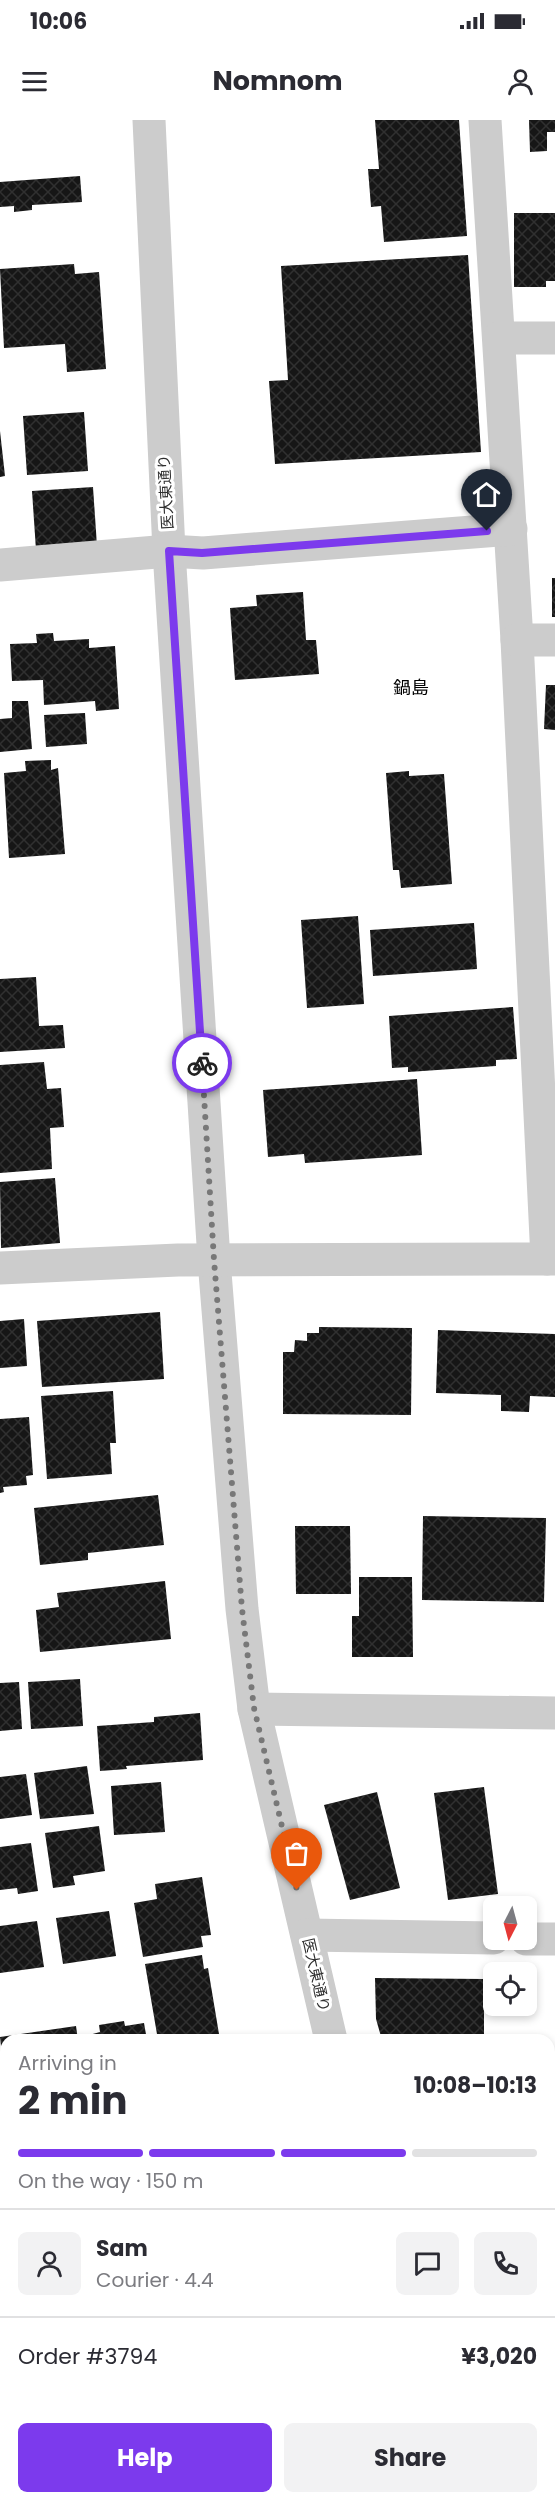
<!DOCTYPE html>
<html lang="en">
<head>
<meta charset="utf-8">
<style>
	:root { --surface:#fff; --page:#f2f2f3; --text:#2b2b33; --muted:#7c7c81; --line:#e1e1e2; --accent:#7c3aed }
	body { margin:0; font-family:Poppins,"Noto Sans JP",sans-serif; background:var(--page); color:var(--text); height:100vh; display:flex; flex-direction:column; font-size:22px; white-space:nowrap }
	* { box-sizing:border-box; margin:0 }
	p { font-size:20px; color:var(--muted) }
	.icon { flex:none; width:33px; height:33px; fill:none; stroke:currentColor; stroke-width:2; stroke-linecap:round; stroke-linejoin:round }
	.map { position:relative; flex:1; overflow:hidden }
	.panel { position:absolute; left:0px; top:1914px; width:555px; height:470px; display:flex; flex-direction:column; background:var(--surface); border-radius:18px 18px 0 0; box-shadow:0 3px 9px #0003 }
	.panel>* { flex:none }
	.needle { width:39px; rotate:186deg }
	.fabs { position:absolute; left:483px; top:1776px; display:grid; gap:12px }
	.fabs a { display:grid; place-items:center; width:54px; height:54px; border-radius:9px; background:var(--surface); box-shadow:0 3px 9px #0003; font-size:30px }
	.pin { position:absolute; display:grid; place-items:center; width:51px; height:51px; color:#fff; margin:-62px -26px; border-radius:50% 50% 50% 0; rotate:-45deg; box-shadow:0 0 6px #0007 }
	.pin .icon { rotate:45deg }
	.courier { position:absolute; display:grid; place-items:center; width:60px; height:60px; margin:-30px; border:4px solid #7c3aed; border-radius:50%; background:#fff; color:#222; box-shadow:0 2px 8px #0007 }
	.head em { font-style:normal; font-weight:700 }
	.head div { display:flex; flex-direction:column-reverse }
	.head { display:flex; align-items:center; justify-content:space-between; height:102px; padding:0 18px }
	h1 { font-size:39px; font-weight:700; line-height:45px }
	.bar { display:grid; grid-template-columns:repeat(4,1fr); gap:9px 6px; align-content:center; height:72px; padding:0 18px }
	.bar i { height:8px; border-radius:4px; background:var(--line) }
	.bar .current { background:var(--accent) }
	.bar p { grid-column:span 4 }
	.line { display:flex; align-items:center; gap:15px; padding:0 18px; border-top:2px solid var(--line) }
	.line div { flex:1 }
	.round { display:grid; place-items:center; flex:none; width:63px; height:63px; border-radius:9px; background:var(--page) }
	.action { display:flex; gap:12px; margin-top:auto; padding:12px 18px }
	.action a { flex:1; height:69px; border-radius:9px; background:var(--accent); color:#fff; font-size:24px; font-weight:700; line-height:69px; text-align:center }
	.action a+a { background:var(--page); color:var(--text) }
	.status { display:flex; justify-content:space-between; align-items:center; height:42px; padding:0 30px; background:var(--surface); direction:ltr }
	.status svg { height:16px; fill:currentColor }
	header { display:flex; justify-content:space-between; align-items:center; height:78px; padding:0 18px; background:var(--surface); font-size:27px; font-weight:700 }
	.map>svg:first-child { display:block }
	.building { fill:url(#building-cross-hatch) }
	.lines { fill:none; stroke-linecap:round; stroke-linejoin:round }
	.minor { stroke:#ccc; stroke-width:33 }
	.done { stroke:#787878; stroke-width:6; stroke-dasharray:0 10.8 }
	.route { stroke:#7c3aed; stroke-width:8 }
	.labels { text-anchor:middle; stroke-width:6; stroke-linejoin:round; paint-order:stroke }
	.street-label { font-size:15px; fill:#2f2f2f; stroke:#fff }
	.quarter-label { font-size:18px; fill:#000; stroke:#fff }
</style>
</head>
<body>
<div class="status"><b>10:06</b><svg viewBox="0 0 49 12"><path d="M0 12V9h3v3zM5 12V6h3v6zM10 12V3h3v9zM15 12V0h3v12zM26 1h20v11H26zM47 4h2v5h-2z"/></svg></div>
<header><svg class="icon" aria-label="menu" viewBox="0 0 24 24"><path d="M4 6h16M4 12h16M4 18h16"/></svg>Nomnom<svg class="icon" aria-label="person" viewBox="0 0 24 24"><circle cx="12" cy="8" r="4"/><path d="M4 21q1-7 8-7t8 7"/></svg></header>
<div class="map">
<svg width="555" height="2383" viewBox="0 0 555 2383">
	<defs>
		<pattern id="building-cross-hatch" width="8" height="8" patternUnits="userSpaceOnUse" patternTransform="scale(1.5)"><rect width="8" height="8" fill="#161616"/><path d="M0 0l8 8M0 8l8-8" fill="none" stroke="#303030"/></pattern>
	</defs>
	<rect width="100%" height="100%" fill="#fff"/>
	<g class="building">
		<polygon points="375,0 459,0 467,116 384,122 381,86 371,87 368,49 379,49"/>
		<polygon points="529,0 555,0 555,12 547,12 547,31 530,32"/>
		<polygon points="80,56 82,82 32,85 32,90 14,92 14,86 0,87 0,62"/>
		<polygon points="514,93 555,93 555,161 546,161 546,167 514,167"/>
		<polygon points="468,135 481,332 275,344 269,261 288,260 281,146"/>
		<polygon points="74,144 75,154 99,152 106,249 67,252 65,224 4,228 0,149"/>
		<polygon points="84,292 88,351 27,355 23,296"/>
		<polygon points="0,311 5,356 0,357"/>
		<polygon points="93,367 97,426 36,430 32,371"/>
		<rect x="552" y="458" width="3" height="39"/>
		<polygon points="303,472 306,520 316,520 319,554 235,560 230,488 257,486 256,475"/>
		<polygon points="53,513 54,521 89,519 89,528 115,526 119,589 96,591 95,581 44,585 43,560 12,561 10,524 37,523 36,514"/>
		<polygon points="546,565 555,565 555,610 544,609"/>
		<polygon points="12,581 28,581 32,629 0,632 0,599 12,598"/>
		<polygon points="85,593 87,624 46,627 44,595"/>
		<polygon points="51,640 51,650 58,648 65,734 9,738 4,653 26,651 25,641"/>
		<polygon points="409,651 409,656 444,654 452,764 401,768 399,750 393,750 386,653"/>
		<polygon points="358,796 364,884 307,888 301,800"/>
		<polygon points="474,803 477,849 373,856 370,810"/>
		<polygon points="36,857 39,906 63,905 65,928 0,932 0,859"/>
		<polygon points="513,887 517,939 496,940 496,946 408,952 408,947 392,948 389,896"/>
		<polygon points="44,942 47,969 61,968 64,1007 50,1008 52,1049 0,1053 0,945"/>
		<polygon points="417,959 422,1035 305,1043 304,1034 268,1037 263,970"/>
		<polygon points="55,1058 60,1123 1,1128 0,1062"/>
		<polygon points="160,1192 164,1259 42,1267 37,1201"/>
		<polygon points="24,1199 27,1246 0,1248 0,1201"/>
		<polygon points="319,1207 412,1208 411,1295 283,1294 283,1232 294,1232 295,1220 307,1221 307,1213 319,1213"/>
		<polygon points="438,1210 555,1214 555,1277 530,1276 529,1292 501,1291 501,1275 436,1273"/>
		<polygon points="113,1271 116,1323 110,1323 112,1354 47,1359 41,1276"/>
		<polygon points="29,1297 33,1355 26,1356 27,1365 3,1367 4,1372 0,1373 0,1299"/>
		<polygon points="158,1375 164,1425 88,1433 88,1440 40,1445 34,1388"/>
		<polygon points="423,1396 546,1398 544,1482 422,1480"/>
		<polygon points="295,1406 350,1406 351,1474 296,1474"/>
		<polygon points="359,1457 412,1457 413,1537 352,1537 352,1496 359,1496"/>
		<polygon points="165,1461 171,1519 40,1532 36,1490 59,1487 57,1473"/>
		<polygon points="80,1559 83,1606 31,1609 28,1562"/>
		<polygon points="19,1562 22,1609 0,1611 0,1563"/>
		<polygon points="200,1593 203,1640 126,1646 127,1649 100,1651 97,1606 154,1602 154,1597"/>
		<polygon points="87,1646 94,1694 40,1699 34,1653"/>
		<polygon points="26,1654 32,1695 0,1699 0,1657"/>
		<polygon points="161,1662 165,1712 114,1715 111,1666"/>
		<polygon points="484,1667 498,1774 448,1780 434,1673"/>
		<polygon points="377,1672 400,1768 350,1780 324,1685"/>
		<polygon points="99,1706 105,1751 73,1756 75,1765 53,1768 45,1713"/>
		<polygon points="31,1723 38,1771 18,1774 17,1768 0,1770 0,1727"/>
		<polygon points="202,1757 211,1815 201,1816 203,1827 143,1837 134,1783 157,1779 155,1764"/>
		<polygon points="109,1791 116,1836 63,1844 56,1798"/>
		<polygon points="37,1801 44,1847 0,1853 0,1806"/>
		<polygon points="202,1835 204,1849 208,1848 220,1920 158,1920 145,1844"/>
		<polygon points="375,1858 484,1859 484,1920 382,1920 376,1899"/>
		<polygon points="124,1901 125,1906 144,1903 147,1920 89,1920 89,1915 100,1912 99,1905"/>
		<polygon points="76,1906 78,1920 6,1920 6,1989 1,1989 0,1953 4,1953 0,1917"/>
		<rect x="549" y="2102" width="6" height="114"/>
		<rect x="549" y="2237" width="6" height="72"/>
		<polygon points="77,2378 277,2378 277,2379 267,2380 267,2383 78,2383"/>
	</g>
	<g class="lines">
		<g class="minor">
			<polyline points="149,0 169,431 214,1140 242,1489 254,1589 331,1920"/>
			<polyline points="485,0 517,520 547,1139"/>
			<polyline points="499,218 555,218"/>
			<polyline points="0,445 169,431 203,433 511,409"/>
			<polyline points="517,520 555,520"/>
			<polyline points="0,1148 178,1140 555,1139"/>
			<polyline points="254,1589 555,1593"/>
			<polyline points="307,1815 494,1818"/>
			<polyline points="526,1819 555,1819"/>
			<polyline points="549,2047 555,2047"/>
			<polyline points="0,2211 6,2270"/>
			<polyline points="17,2378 17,2383"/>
			<polyline points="445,2378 446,2383"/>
		</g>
	</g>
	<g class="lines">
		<polyline class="done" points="202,943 214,1140 242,1489 254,1588 297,1770"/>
		<polyline class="route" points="202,943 169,431 202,433 487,411"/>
	</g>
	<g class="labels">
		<g class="street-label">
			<text transform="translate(166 372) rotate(-93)" y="5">医大東通り</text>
			<text transform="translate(316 1855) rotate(77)" y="5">医大東通り</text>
		</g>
		<g class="quarter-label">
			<text x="411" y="574">鍋島</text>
		</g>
	</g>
</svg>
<div class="fabs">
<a><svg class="needle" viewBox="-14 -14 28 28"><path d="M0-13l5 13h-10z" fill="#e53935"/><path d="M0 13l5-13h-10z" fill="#7c7c81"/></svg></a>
<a><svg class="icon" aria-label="locate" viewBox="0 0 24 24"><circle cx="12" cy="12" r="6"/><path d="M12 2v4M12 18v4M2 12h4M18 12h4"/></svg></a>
</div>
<div class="pin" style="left:297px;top:1770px;background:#ea580c"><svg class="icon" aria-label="bag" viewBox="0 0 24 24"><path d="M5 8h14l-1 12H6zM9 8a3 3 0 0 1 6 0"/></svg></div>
<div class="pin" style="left:487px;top:411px;background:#1f2937"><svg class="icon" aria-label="home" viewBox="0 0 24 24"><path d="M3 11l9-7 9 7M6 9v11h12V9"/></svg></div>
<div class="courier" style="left:202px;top:943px"><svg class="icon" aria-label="bike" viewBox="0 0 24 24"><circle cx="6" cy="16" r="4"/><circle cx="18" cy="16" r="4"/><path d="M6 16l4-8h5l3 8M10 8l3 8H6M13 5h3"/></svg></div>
<section class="panel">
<div class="head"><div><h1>2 min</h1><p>Arriving in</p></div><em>10:08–10:13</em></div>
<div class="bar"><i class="current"></i><i class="current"></i><i class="current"></i><i></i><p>On the way · 150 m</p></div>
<div class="line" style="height:108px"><a class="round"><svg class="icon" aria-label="person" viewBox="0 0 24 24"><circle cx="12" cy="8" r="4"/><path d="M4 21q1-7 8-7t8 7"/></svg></a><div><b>Sam</b><p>Courier · 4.4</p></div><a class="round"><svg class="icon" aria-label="chat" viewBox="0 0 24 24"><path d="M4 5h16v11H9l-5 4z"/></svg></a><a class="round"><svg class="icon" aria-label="phone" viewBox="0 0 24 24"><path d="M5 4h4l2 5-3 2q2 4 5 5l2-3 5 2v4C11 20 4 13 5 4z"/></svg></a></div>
<div class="line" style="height:78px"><div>Order #3794</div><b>¥3,020</b></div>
<div class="action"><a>Help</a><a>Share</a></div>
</section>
</div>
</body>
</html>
